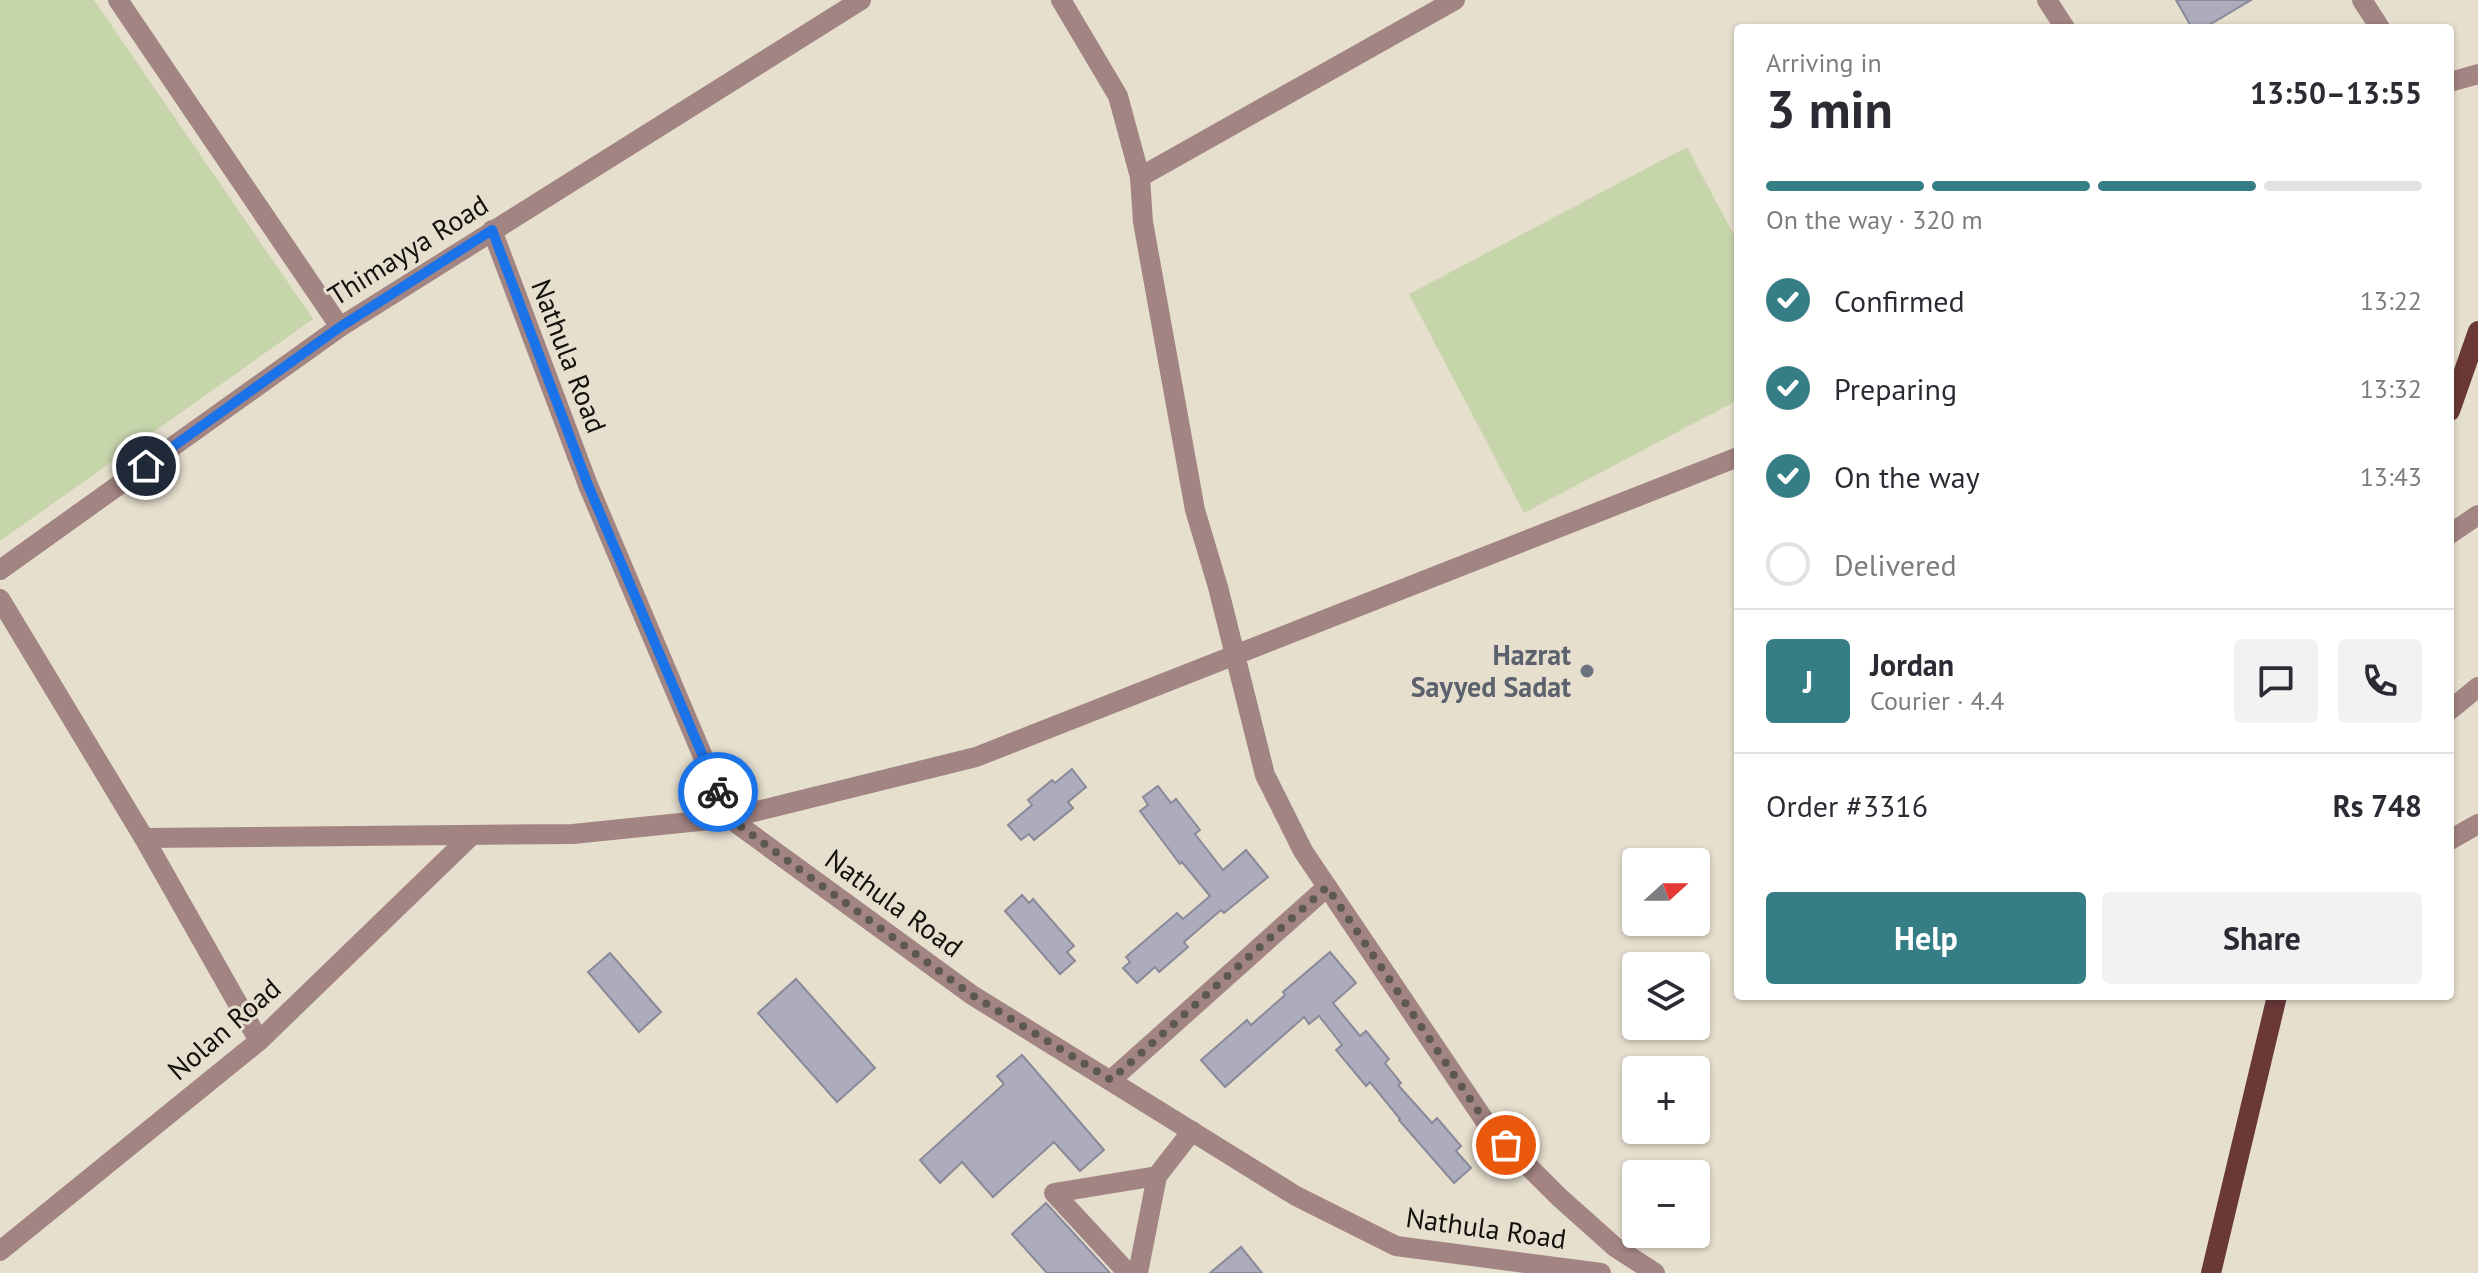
<!DOCTYPE html>
<html lang="en">
<head>
<meta charset="utf-8">
<style>
	:root { --surface:#fff; --page:#f2f2f3; --text:#2b2b33; --muted:#7c7c81; --line:#e1e1e2; --accent:#367e85 }
	body { margin:0; font-family:"PT Sans",sans-serif; background:var(--page); color:var(--text); height:100vh; display:flex; flex-direction:column; font-size:30px; white-space:nowrap }
	* { box-sizing:border-box; margin:0 }
	p { font-size:26px; color:var(--muted) }
	.icon { flex:none; width:44px; height:44px; fill:none; stroke:currentColor; stroke-width:2; stroke-linecap:round; stroke-linejoin:round }
	.map { position:relative; flex:1; overflow:hidden }
	.side { position:absolute; left:1734px; top:24px; width:720px; height:976px; display:flex; flex-direction:column; background:var(--surface); border-radius:8px; box-shadow:0 2px 6px #0004 }
	.side>* { flex:none }
	.needle { width:52px; rotate:69deg }
	.tools { position:absolute; left:1622px; top:848px; display:grid; gap:16px }
	.tools a { display:grid; place-items:center; width:88px; height:88px; border-radius:8px; background:var(--surface); box-shadow:0 2px 6px #0004; font-size:40px }
	.pin { position:absolute; display:grid; place-items:center; width:68px; height:68px; color:#fff; margin:-34px; border:4px solid #fff; border-radius:50%; box-shadow:0 2px 8px #0007 }
	.courier { position:absolute; display:grid; place-items:center; width:80px; height:80px; margin:-40px; border:6px solid #1a73e8; border-radius:50%; background:#fff; color:#222; box-shadow:0 2px 10px #0007 }
	.head em { font-style:normal; font-weight:800 }
	.head div { display:flex; flex-direction:column-reverse }
	.head { display:flex; align-items:center; justify-content:space-between; height:136px; padding:0 32px }
	h1 { font-size:52px; font-weight:800; line-height:60px }
	.bar { display:grid; grid-template-columns:repeat(4,1fr); gap:12px 8px; align-content:center; height:96px; padding:0 32px }
	.bar i { height:10px; border-radius:6px; background:var(--line) }
	.bar .current { background:var(--accent) }
	.bar p { grid-column:span 4 }
	.line { display:flex; align-items:center; gap:20px; padding:0 32px; border-top:2px solid var(--line) }
	.line div { flex:1 }
	.round { display:grid; place-items:center; flex:none; width:84px; height:84px; border-radius:8px; background:var(--page) }
	ol { padding:0 32px; list-style:none }
	li { display:flex; align-items:center; gap:24px; height:88px }
	li p { margin-inline-start:auto }
	li .icon { padding:8px; border-radius:50%; background:var(--accent); color:#fff; stroke-width:4 }
	li:last-child { color:var(--muted) }
	li i { width:44px; height:44px; border:4px solid var(--line); border-radius:50% }
	.button { display:flex; gap:16px; margin-top:auto; padding:16px 32px }
	.button a { flex:1; height:92px; border-radius:8px; background:var(--accent); color:#fff; font-size:32px; font-weight:800; line-height:92px; text-align:center }
	.button a+a { background:var(--page); color:var(--text) }
	.map>svg:first-child { display:block }
	.green { fill:#c6d5aa }
	.building { fill:#acacbc; stroke:#8a8999; stroke-width:2 }
	.lines { fill:none; stroke-linecap:round; stroke-linejoin:round }
	.minor { stroke:#a28482; stroke-width:20 }
	.major { stroke:#693837; stroke-width:20 }
	.done { stroke:#5d594f; stroke-width:8; stroke-dasharray:0 14.4 }
	.route { stroke:#1a73e8; stroke-width:10 }
	.worship-dot { fill:#6b7280; stroke:#e6dfce; stroke-width:3 }
	.labels { text-anchor:middle; stroke-width:6; stroke-linejoin:round; paint-order:stroke }
	.street-label { font-size:28px; fill:#13110b; stroke:#e6dfce }
	.worship-label { font-size:28px; font-weight:bold; fill:#5b616d; stroke:#e6dfce; text-anchor:end }
</style>
</head>
<body>
<div class="map">
<svg width="2478" height="1273" viewBox="0 0 2478 1273">
	<rect width="100%" height="100%" fill="#e6dfce"/>
	<g class="green">
		<polygon points="0,0 94,0 313,319 0,541"/>
		<polygon points="1687,147 1738,243 1738,400 1524,513 1409,294"/>
	</g>
	<g class="building">
		<polygon points="2176,0 2251,0 2204,28 2192,28"/>
		<polygon points="1072,769 1086,787 1068,802 1073,808 1034,840 1029,834 1021,840 1008,825 1032,805 1028,800 1052,780 1055,783"/>
		<polygon points="1158,786 1171,803 1176,799 1200,830 1195,834 1223,870 1246,850 1268,877 1224,913 1221,910 1184,942 1188,947 1159,972 1155,967 1137,983 1123,968 1130,962 1126,957 1177,913 1183,919 1210,896 1182,862 1180,864 1140,811 1148,805 1143,797"/>
		<polygon points="1022,895 1029,903 1033,899 1074,946 1067,952 1075,961 1060,974 1005,911"/>
		<polygon points="1330,952 1356,983 1333,1003 1360,1036 1366,1031 1389,1059 1385,1063 1401,1083 1398,1085 1432,1123 1437,1118 1461,1146 1456,1151 1471,1168 1454,1183 1399,1120 1400,1119 1370,1082 1366,1086 1336,1050 1342,1045 1319,1016 1309,1024 1304,1017 1225,1087 1201,1060 1247,1020 1251,1025 1285,995 1283,992"/>
		<polygon points="610,953 661,1012 639,1032 588,972"/>
		<polygon points="796,979 875,1068 837,1102 758,1013"/>
		<polygon points="1022,1055 1104,1150 1080,1171 1054,1142 993,1197 962,1162 940,1183 920,1160 1004,1084 997,1076"/>
		<polygon points="1046,1203 1110,1273 1047,1273 1012,1234"/>
		<polygon points="1241,1247 1262,1273 1210,1273"/>
	</g>
	<g class="lines">
		<g class="minor">
			<polyline points="118,0 340,327"/>
			<polyline points="1061,0 1118,96 1140,177 1143,222 1195,510 1218,587 1265,775 1303,851 1489,1127 1559,1197 1615,1247 1655,1273"/>
			<polyline points="2047,0 2065,28"/>
			<polyline points="2362,0 2380,28"/>
			<polyline points="2450,82 2478,74"/>
			<polyline points="1140,177 1455,0"/>
			<polyline points="492,230 588,485 729,818 972,995 1296,1196 1396,1246 1601,1273"/>
			<polyline points="2450,534 2478,515"/>
			<polyline points="0,570 340,327 861,0"/>
			<polyline points="0,599 144,838 259,1041"/>
			<polyline points="2450,710 2478,687"/>
			<polyline points="144,838 573,834 729,818 976,757 1738,457"/>
			<polyline points="2450,840 2478,824"/>
			<polyline points="1111,1080 1327,887"/>
			<polyline points="0,1251 259,1041 472,835"/>
			<polyline points="1128,1273 1054,1193 1157,1176"/>
			<polyline points="1138,1273 1157,1176 1192,1131"/>
		</g>
		<g class="major">
			<polyline points="2450,411 2478,331"/>
			<polyline points="2211,1273 2277,996"/>
		</g>
	</g>
	<g class="lines">
		<polyline class="done" points="718,792 729,818 972,995 1111,1080 1327,887 1489,1127 1506,1145"/>
		<polyline class="route" points="146,466 340,327 492,230 588,485 718,792"/>
	</g>
	<circle class="worship-dot" cx="1587" cy="671" r="8"/>
	<g class="labels">
		<g class="street-label">
			<text transform="translate(408 250) rotate(-32)" y="10">Thimayya Road</text>
			<text transform="translate(569 356) rotate(69)" y="10">Nathula Road</text>
			<text transform="translate(894 903) rotate(36)" y="10">Nathula Road</text>
			<text transform="translate(224 1029) rotate(-41)" y="10">Nolan Road</text>
			<text transform="translate(1486 1228) rotate(8)" y="10">Nathula Road</text>
		</g>
		<g class="worship-label">
			<text x="1571" y="665">Hazrat<tspan x="1571" dy="32">Sayyed Sadat</tspan></text>
		</g>
	</g>
</svg>
<div class="tools">
<a><svg class="needle" viewBox="-14 -14 28 28"><path d="M0-13l5 13h-10z" fill="#e53935"/><path d="M0 13l5-13h-10z" fill="#7c7c81"/></svg></a>
<a><svg class="icon" aria-label="layers" viewBox="0 0 24 24"><path d="M12 4l9 5-9 5-9-5zM3 14l9 5 9-5"/></svg></a>
<a>+</a>
<a>−</a>
</div>
<div class="pin" style="left:1506px;top:1145px;background:#ea580c"><svg class="icon" aria-label="bag" viewBox="0 0 24 24"><path d="M5 8h14l-1 12H6zM9 8a3 3 0 0 1 6 0"/></svg></div>
<div class="pin" style="left:146px;top:466px;background:#1f2937"><svg class="icon" aria-label="home" viewBox="0 0 24 24"><path d="M3 11l9-7 9 7M6 9v11h12V9"/></svg></div>
<div class="courier" style="left:718px;top:792px"><svg class="icon" aria-label="bike" viewBox="0 0 24 24"><circle cx="6" cy="16" r="4"/><circle cx="18" cy="16" r="4"/><path d="M6 16l4-8h5l3 8M10 8l3 8H6M13 5h3"/></svg></div>
<section class="side">
<div class="head"><div><h1>3 min</h1><p>Arriving in</p></div><em>13:50–13:55</em></div>
<div class="bar"><i class="current"></i><i class="current"></i><i class="current"></i><i></i><p>On the way · 320 m</p></div>
<ol>
<li><svg class="icon" aria-label="check" viewBox="0 0 24 24"><path d="M5 12l5 5 9-10"/></svg>Confirmed<p>13:22</p></li>
<li><svg class="icon" aria-label="check" viewBox="0 0 24 24"><path d="M5 12l5 5 9-10"/></svg>Preparing<p>13:32</p></li>
<li><svg class="icon" aria-label="check" viewBox="0 0 24 24"><path d="M5 12l5 5 9-10"/></svg>On the way<p>13:43</p></li>
<li><i></i>Delivered</li>
</ol>
<div class="line" style="height:144px"><b class="round" style="background:var(--accent);color:#fff">J</b><div><b>Jordan</b><p>Courier · 4.4</p></div><a class="round"><svg class="icon" aria-label="chat" viewBox="0 0 24 24"><path d="M4 5h16v11H9l-5 4z"/></svg></a><a class="round"><svg class="icon" aria-label="phone" viewBox="0 0 24 24"><path d="M5 4h4l2 5-3 2q2 4 5 5l2-3 5 2v4C11 20 4 13 5 4z"/></svg></a></div>
<div class="line" style="height:104px"><div>Order #3316</div><b>Rs 748</b></div>
<div class="button"><a>Help</a><a>Share</a></div>
</section>
</div>
</body>
</html>
